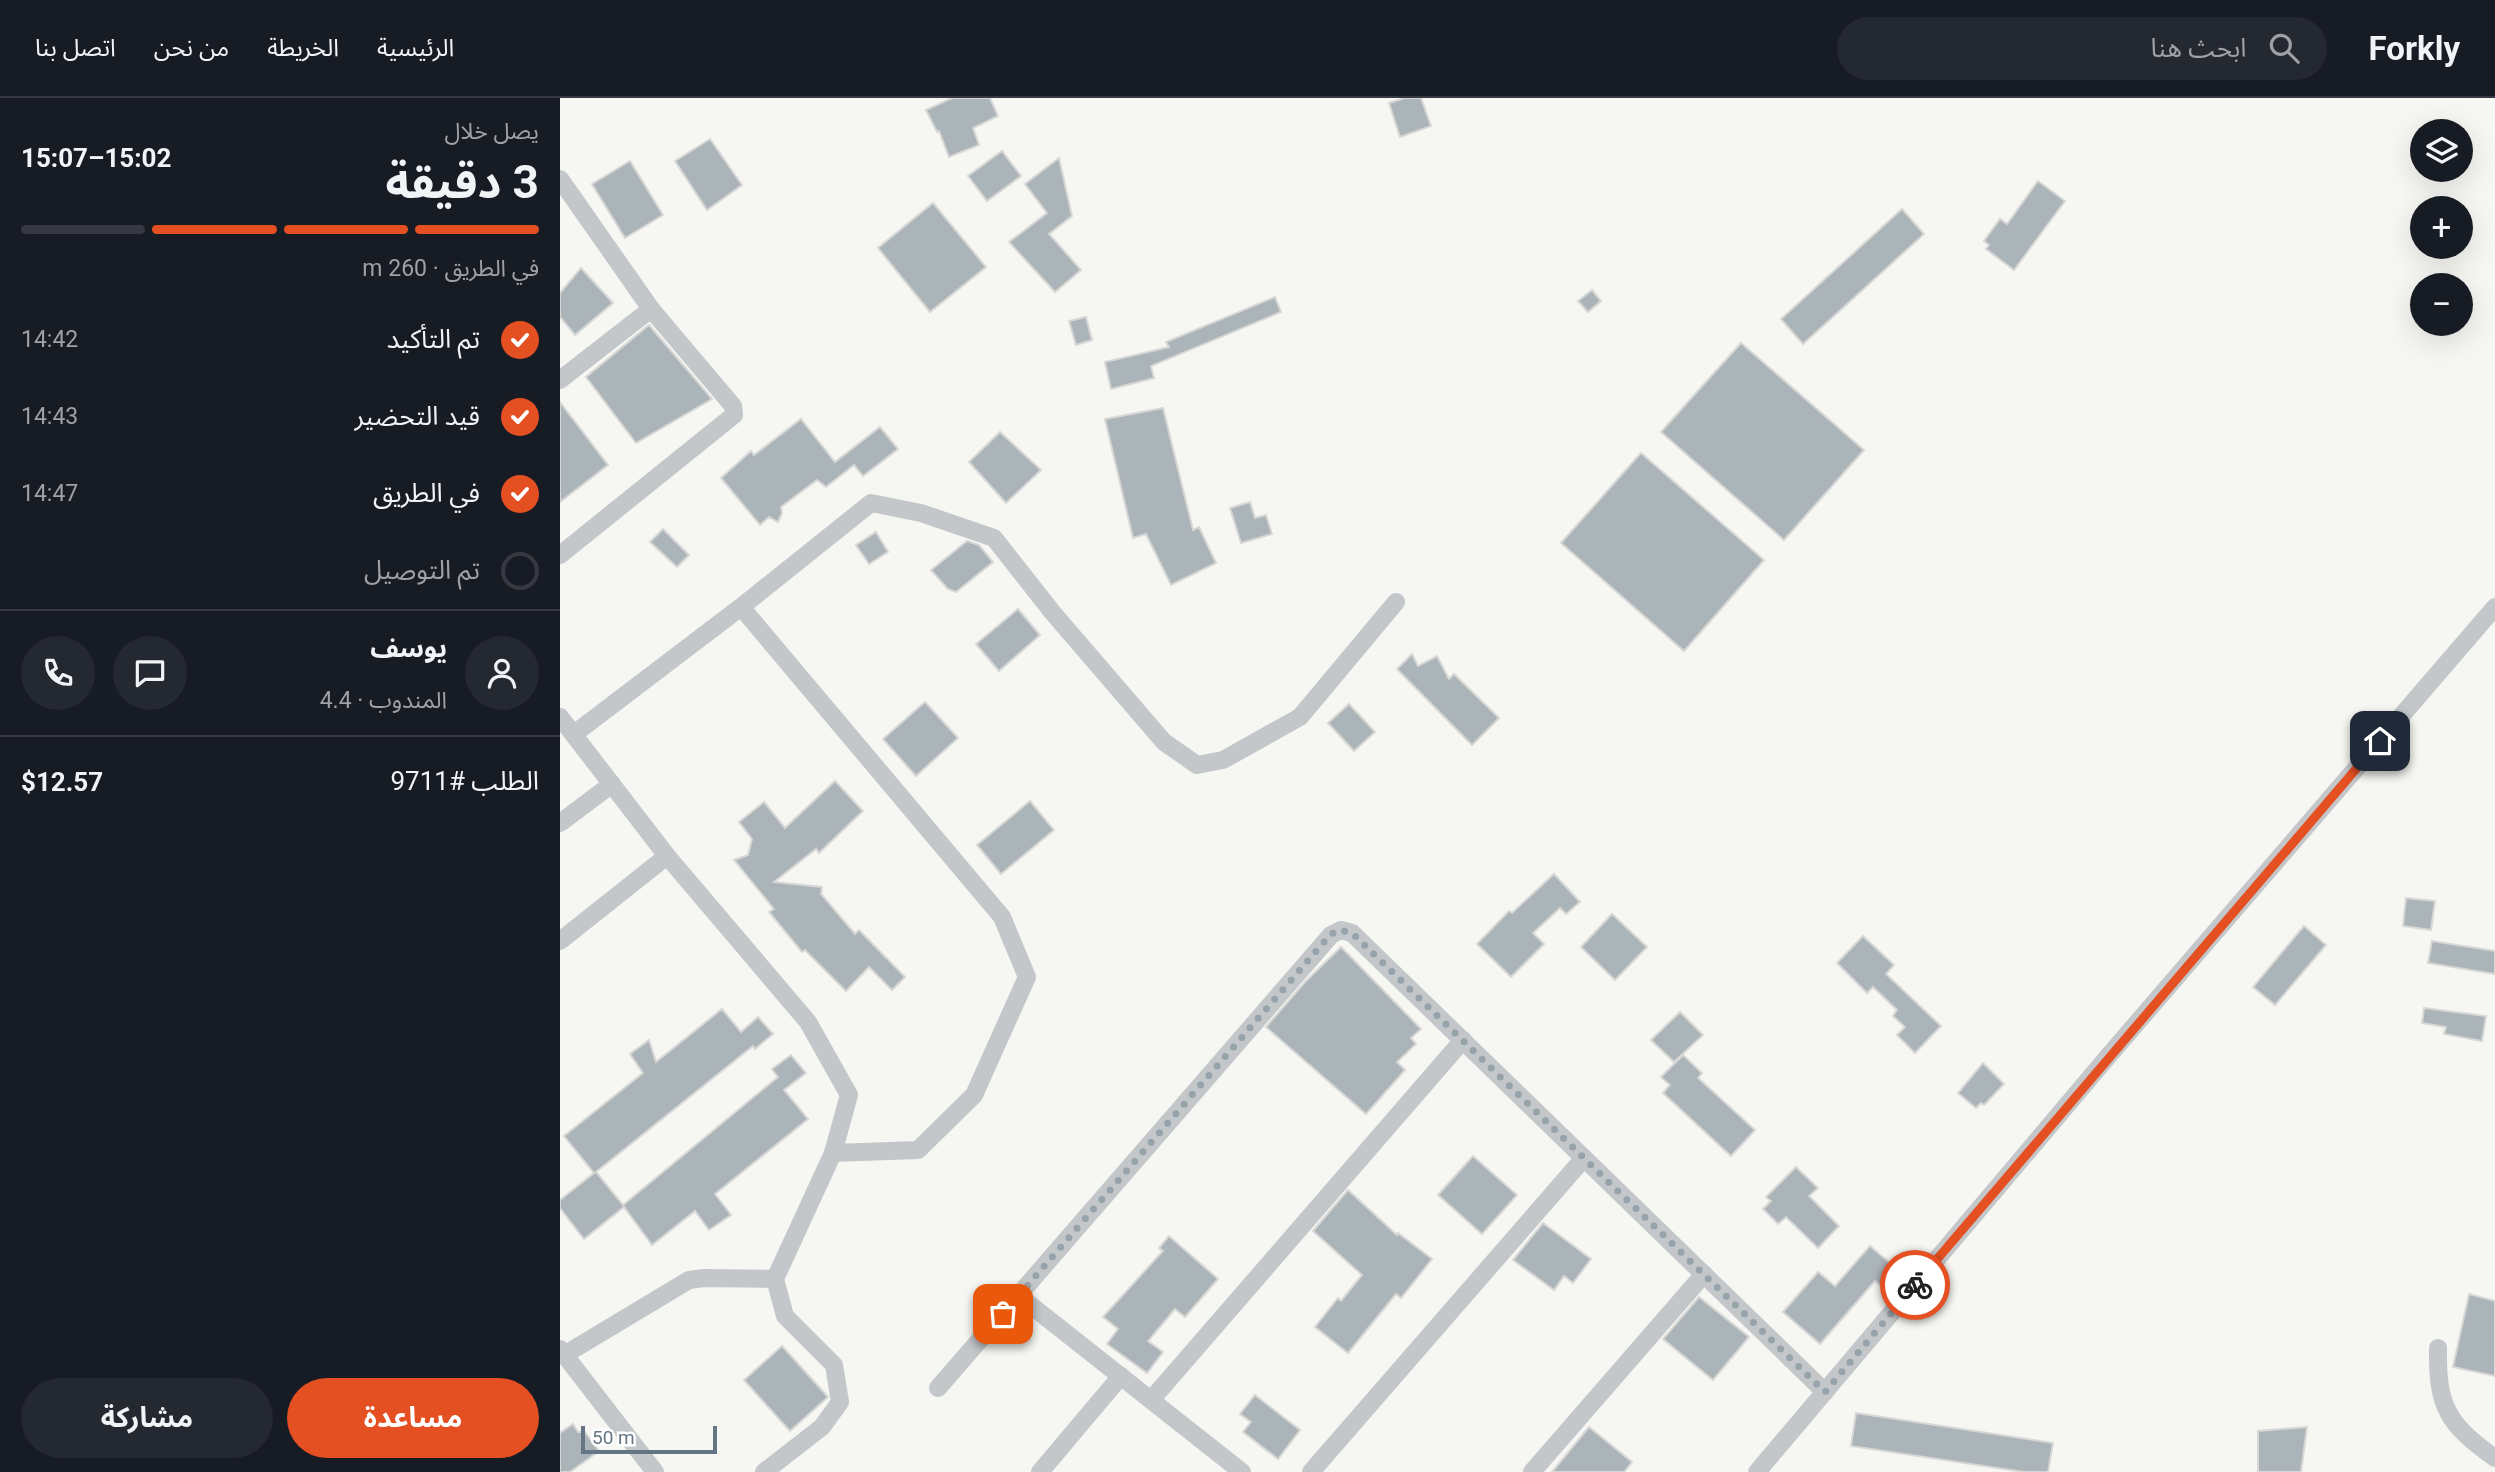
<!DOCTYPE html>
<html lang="ar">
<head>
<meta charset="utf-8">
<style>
	:root { --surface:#171b24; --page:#242831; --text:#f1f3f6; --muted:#9ea1a6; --line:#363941; --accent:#e55023 }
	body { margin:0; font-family:Roboto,"Noto Sans Arabic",sans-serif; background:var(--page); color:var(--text); direction:rtl; height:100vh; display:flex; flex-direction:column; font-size:26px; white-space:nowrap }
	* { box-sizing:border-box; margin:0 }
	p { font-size:23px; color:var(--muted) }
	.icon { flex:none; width:38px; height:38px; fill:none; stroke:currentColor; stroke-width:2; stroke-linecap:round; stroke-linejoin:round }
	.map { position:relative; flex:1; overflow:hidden; direction:ltr }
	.details { display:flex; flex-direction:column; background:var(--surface); width:560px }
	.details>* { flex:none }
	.tools { position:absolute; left:1850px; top:21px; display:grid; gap:14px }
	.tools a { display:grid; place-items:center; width:63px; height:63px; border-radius:50%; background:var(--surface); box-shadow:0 7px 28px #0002; font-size:35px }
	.scale { position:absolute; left:21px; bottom:18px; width:136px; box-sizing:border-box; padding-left:7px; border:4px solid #647684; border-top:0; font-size:19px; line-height:24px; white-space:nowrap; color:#647684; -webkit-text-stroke:5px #fff; paint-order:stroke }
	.pin { position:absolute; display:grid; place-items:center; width:60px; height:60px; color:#fff; margin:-30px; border-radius:14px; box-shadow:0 4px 10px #0006 }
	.courier { position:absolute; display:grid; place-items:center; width:70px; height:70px; margin:-35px; border:5px solid #e55023; border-radius:50%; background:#fff; color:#222; box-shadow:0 2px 9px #0007 }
	.summary em { font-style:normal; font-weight:700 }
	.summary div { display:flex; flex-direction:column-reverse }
	.summary { display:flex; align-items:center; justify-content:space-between; height:119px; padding:0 21px }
	h1 { font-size:46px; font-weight:700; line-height:52px }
	.bar { display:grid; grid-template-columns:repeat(4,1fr); gap:10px 7px; align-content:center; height:84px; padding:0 21px }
	.bar i { height:9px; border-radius:5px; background:var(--line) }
	.bar .current { background:var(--accent) }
	.bar p { grid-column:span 4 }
	.line { display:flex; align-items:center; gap:18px; padding:0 21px; border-top:2px solid var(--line) }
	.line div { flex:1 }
	.round { display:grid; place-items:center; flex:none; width:74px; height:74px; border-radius:37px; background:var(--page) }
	ol { padding:0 21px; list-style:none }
	li { display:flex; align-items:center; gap:21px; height:77px }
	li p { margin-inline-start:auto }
	li .icon { padding:7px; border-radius:50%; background:var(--accent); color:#fff; stroke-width:4 }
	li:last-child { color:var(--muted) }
	li i { width:38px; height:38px; border:4px solid var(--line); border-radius:50% }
	.button { display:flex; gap:14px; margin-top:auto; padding:14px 21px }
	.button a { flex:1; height:80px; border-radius:42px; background:var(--accent); color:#fff; font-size:28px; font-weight:700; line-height:80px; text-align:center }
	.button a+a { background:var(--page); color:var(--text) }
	header { display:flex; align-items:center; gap:42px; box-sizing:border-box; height:98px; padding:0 35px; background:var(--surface); border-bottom:2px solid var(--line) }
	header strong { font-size:33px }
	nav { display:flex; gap:38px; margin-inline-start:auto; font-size:24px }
	.search { width:490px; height:63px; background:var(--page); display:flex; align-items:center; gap:18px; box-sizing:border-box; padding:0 24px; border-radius:38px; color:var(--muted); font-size:26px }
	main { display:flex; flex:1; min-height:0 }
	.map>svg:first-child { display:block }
	.building { fill:#abb4b9; stroke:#d7d7d5; stroke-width:2 }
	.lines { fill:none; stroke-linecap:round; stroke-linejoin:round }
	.minor { stroke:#c3c7ca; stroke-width:18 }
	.done { stroke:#97a3aa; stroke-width:7; stroke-dasharray:0 12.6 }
	.route { stroke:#e55023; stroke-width:9 }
</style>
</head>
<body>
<header>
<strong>Forkly</strong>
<div class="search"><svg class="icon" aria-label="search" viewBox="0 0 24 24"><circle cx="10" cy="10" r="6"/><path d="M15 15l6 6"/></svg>ابحث هنا</div>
<nav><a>الرئيسية</a><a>الخريطة</a><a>من نحن</a><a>اتصل بنا</a></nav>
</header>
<main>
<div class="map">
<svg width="1935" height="1374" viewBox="0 0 1935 1374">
	<rect width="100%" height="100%" fill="#f6f6f2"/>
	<g class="building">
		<polygon points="392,0 430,0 438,18 413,30 419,47 389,59 379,33 377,34 366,12"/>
		<polygon points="845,0 861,0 871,28 840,39 829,5"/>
		<polygon points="150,41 182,87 147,112 115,63"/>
		<polygon points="442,53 461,78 427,103 408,78"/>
		<polygon points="499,60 512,118 489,136 521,172 495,194 449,144 487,115 465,86"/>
		<polygon points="70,63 103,117 65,140 32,86"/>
		<polygon points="1478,83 1505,103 1454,172 1426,151 1429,147 1424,143 1440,121 1447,126"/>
		<polygon points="373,105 426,169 370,214 318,150"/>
		<polygon points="1342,111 1364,136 1243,246 1221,221"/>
		<polygon points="21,170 53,205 15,237 0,219 0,195"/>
		<polygon points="1032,192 1041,203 1028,214 1018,203"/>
		<polygon points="715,199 721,214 591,268 594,280 551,291 545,264 609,249 606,244"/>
		<polygon points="526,219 532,242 516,247 509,223"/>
		<polygon points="89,227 152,301 76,345 26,279"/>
		<polygon points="1181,245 1304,352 1224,442 1101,334"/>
		<polygon points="0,304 48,367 0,404"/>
		<polygon points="603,310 633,432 639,429 656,465 611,487 586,436 573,440 545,321"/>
		<polygon points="241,321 275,364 320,329 338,351 303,378 294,367 266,389 257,382 221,409 222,415 218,424 209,419 200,427 161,380 191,353 194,357"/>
		<polygon points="440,334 481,372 446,405 409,364"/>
		<polygon points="1081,355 1204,462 1124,553 1001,445"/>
		<polygon points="690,404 695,420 706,417 712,436 681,445 670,410"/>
		<polygon points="103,431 129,457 117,469 90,444"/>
		<polygon points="316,434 328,454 309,466 296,447"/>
		<polygon points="407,443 419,447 433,464 396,494 388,491 371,472"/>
		<polygon points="458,511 480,537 439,573 416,546"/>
		<polygon points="852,556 858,568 877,558 889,581 894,576 939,620 912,647 837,571"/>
		<polygon points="365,604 398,640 356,678 323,641"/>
		<polygon points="789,606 815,634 794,653 768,625"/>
		<polygon points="275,683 303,713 259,755 256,751 214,784 262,789 261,796 295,836 299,832 345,879 332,892 309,869 286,893 245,852 242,854 209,814 214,811 174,762 188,757 192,741 179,724 204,704 225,730"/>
		<polygon points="470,703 494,732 441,776 417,747"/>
		<polygon points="994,776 1020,804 1006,816 1000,810 973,835 984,846 951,879 917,846 949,813 952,815"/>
		<polygon points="1846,800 1875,803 1871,832 1843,828"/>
		<polygon points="1052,816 1087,849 1055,882 1021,849"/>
		<polygon points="1744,828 1766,847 1715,907 1693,889"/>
		<polygon points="1303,838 1334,867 1326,876 1381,928 1355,955 1337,937 1345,929 1333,918 1337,912 1313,889 1307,895 1277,865"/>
		<polygon points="1872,843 1935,853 1935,876 1868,865"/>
		<polygon points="781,849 861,931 851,940 856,946 837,964 845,972 806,1016 706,929 745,884"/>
		<polygon points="1864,910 1926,918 1922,943 1884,936 1886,929 1862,925"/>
		<polygon points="162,911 181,934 198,919 213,936 195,951 193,948 36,1074 63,1107 218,979 212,971 231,957 246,975 224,992 248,1021 155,1096 171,1117 149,1132 135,1113 92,1147 64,1109 24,1141 0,1110 0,1102 34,1075 4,1038 83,975 70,956 89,942 96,964"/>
		<polygon points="1120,914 1143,937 1114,964 1091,942"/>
		<polygon points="1123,957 1142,975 1138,980 1195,1032 1171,1058 1103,995 1110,987 1101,979"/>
		<polygon points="1423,965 1444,986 1424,1007 1421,1005 1416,1010 1398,995"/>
		<polygon points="913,1058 957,1097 922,1136 878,1097"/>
		<polygon points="1236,1069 1258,1090 1249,1098 1279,1128 1258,1150 1226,1119 1218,1126 1203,1111 1211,1103 1206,1099"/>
		<polygon points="788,1092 837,1137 838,1135 872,1161 841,1200 836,1196 788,1255 755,1229 778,1200 781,1203 802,1177 753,1133"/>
		<polygon points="983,1125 1031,1161 1013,1185 1004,1178 994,1192 953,1162"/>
		<polygon points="609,1138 658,1181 625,1219 615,1211 588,1243 603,1254 587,1275 547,1246 558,1231 543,1219 603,1153 599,1150"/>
		<polygon points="1310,1148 1330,1165 1326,1169 1333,1174 1321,1188 1315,1183 1260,1246 1223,1214 1258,1174 1275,1188"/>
		<polygon points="1909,1196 1935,1203 1935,1278 1893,1269"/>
		<polygon points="1139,1199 1189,1239 1153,1282 1103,1241"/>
		<polygon points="222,1248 268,1299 230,1333 184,1282"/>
		<polygon points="695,1297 740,1332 718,1361 683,1334 691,1324 680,1316"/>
		<polygon points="1296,1315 1493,1345 1488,1374 1464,1374 1291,1348"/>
		<polygon points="13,1326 18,1334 25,1334 39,1353 10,1374 0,1374 0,1335"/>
		<polygon points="1029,1329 1072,1364 1064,1374 992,1374"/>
		<polygon points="1747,1329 1741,1374 1698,1374 1698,1333"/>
	</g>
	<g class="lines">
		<g class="minor">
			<polyline points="0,81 91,211 0,282"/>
			<polyline points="0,457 174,317 173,308 91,211"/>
			<polyline points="181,509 442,819 467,879 414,997 358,1052 273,1055"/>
			<polyline points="0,619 107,758 248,924 289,997 273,1055 215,1181 225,1218 274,1267 280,1304 262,1329 204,1374"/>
			<polyline points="14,636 181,509 311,405 361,415 434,440 493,515 604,644 637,667 663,662 740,619 836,504"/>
			<polyline points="0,725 52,686"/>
			<polyline points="0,843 107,758"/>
			<polyline points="459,1198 682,1374"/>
			<path d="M1878,1250C1877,1308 1887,1326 1935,1360"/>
			<polyline points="0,1251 95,1374"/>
			<polyline points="4,1257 129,1182 144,1180 215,1181"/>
			<polyline points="378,1290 771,837 781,832 792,835 1265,1294"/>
			<polyline points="591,1302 903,942"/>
			<polyline points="480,1374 561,1278"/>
			<polyline points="751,1374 1024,1060"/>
			<polyline points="972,1374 1144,1176"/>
			<polyline points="1197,1374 1551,955 1935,509"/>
		</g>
	</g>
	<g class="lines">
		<polyline class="done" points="443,1216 771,836 780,832 792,835 1265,1294 1355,1187"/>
		<polyline class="route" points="1355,1187 1820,643"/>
	</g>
</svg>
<div class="tools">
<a><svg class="icon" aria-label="layers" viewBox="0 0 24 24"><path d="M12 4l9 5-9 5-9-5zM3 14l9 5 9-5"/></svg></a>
<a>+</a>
<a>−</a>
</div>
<div class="scale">50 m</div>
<div class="pin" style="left:443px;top:1216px;background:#ea580c"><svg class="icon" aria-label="bag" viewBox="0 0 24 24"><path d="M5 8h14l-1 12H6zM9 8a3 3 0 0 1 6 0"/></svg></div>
<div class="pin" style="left:1820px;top:643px;background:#1f2937"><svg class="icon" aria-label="home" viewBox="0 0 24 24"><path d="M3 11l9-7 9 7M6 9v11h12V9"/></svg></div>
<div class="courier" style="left:1355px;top:1187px"><svg class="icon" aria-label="bike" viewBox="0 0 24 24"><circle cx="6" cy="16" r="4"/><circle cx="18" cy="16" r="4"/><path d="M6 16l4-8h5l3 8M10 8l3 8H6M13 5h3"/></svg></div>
</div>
<section class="details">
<div class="summary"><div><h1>3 دقيقة</h1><p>يصل خلال</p></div><em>15:02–15:07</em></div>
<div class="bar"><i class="current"></i><i class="current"></i><i class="current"></i><i></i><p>في الطريق · 260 m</p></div>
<ol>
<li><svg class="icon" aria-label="check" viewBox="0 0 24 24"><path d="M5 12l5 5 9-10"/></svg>تم التأكيد<p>14:42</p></li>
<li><svg class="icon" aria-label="check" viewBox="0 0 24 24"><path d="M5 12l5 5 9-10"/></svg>قيد التحضير<p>14:43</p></li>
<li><svg class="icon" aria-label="check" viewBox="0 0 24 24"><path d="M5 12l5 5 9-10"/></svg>في الطريق<p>14:47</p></li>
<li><i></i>تم التوصيل</li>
</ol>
<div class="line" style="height:126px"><a class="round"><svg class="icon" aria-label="person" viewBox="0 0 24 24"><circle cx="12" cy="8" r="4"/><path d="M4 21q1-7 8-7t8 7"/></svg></a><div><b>يوسف</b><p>المندوب · 4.4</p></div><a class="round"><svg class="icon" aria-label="chat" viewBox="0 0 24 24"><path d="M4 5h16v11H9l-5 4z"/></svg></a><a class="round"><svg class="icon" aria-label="phone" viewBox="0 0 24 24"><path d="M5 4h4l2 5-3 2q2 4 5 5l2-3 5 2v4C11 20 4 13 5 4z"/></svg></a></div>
<div class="line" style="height:91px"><div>الطلب #9711</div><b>$12.57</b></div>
<div class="button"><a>مساعدة</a><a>مشاركة</a></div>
</section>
</main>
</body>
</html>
